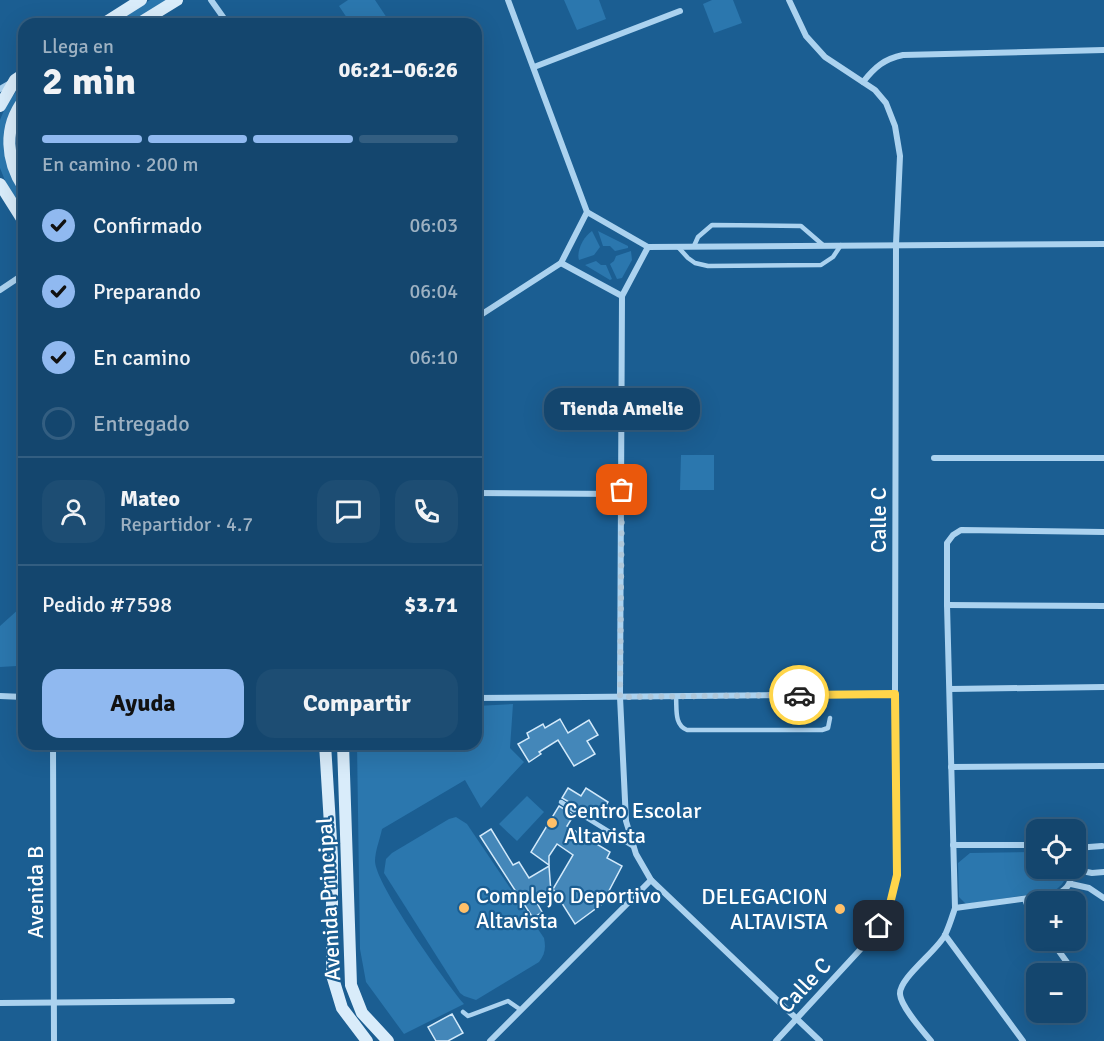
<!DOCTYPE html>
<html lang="es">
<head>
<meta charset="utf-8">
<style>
	:root { --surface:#14466e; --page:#1d4d73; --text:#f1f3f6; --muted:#9db1c2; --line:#335e81; --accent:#90b9f0 }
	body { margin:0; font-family:Signika,sans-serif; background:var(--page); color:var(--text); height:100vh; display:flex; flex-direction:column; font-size:22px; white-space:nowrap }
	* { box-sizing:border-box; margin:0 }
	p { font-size:20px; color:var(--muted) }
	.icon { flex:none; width:33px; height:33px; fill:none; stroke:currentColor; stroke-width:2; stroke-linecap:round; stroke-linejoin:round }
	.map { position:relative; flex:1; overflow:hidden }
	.panel { position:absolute; left:18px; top:18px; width:464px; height:732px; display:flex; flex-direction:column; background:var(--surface); border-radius:18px; box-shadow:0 6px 24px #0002,0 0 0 2px var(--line) }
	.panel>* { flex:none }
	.tools { position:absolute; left:1026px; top:819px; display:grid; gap:12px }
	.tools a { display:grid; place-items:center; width:60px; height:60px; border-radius:12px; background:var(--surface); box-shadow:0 6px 24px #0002,0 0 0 2px var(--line); font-size:30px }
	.pin { position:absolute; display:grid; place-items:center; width:51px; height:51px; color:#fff; margin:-26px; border-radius:12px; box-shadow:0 3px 9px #0006 }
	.courier { position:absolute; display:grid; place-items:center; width:60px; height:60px; margin:-30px; border:4px solid #ffd54a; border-radius:50%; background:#fff; color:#222; box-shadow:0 2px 8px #0007 }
	.bubble { position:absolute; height:42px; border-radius:18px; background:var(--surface); box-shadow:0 6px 24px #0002,0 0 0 2px var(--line); font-size:20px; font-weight:800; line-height:42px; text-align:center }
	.summary em { font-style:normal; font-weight:800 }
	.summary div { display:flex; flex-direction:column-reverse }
	.summary { display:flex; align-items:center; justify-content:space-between; height:102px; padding:0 24px }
	h1 { font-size:39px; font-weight:800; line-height:45px }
	.bar { display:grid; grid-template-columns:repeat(4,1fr); gap:9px 6px; align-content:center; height:72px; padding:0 24px }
	.bar i { height:8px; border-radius:4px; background:var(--line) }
	.bar .on { background:var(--accent) }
	.bar p { grid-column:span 4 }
	.line { display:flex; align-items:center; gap:15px; padding:0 24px; border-top:2px solid var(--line) }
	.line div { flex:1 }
	.round { display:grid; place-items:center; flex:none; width:63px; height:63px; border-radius:18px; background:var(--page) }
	ol { padding:0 24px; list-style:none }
	li { display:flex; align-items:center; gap:18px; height:66px }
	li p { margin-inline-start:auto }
	li .icon { padding:6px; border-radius:50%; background:var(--accent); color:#111; stroke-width:4 }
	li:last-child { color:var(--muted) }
	li i { width:33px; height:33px; border:3px solid var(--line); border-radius:50% }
	.action { display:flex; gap:12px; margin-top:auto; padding:12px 24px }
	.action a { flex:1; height:69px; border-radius:18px; background:var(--accent); color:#111; font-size:24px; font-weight:800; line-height:69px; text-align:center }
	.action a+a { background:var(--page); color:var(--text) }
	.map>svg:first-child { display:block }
	.green { fill:#2b77ae }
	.building { fill:#4487b9; stroke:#d2e9fa; stroke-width:1.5 }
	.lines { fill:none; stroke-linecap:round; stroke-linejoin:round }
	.lane { stroke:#abd2ef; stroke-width:4.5 }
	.street { stroke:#abd2ef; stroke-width:6 }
	.secondary { stroke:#d9ecfa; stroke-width:12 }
	.done { stroke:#afc7d9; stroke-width:6; stroke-dasharray:0 10.8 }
	.route { stroke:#ffd54a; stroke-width:8 }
	.poi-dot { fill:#ffc069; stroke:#1b5e92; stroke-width:2 }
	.labels { text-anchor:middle; stroke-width:4.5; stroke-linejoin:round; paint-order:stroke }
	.street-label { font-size:22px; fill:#fff; stroke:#1b5e92 }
	.poi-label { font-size:22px; fill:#fff; stroke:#1b5e92; text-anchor:start }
</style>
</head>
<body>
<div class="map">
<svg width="1104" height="1041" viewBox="0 0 1104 1041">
	<rect width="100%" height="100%" fill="#1b5e92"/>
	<g class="green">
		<polygon points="150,0 166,0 128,24 112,24"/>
		<polygon points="348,0 375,0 387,18 378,24 351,24 339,6"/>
		<polygon points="564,0 599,0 606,19 577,30"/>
		<polygon points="712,0 733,0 742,23 714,33 703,4"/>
		<polygon points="24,82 24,91 17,101 13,179 24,195 24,212 6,183 0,168 0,120 7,103"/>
		<path d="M592,231L600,247L594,255L579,260C576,251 584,236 592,231Z"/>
		<polygon points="598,231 628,246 628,248 615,251 610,246 603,246"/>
		<polygon points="631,251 632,260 622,278 617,279 610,264 614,261 616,256"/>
		<polygon points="596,261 601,265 606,265 612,279 610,280 585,265"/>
		<polygon points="681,455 714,455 714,490 680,490"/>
		<polygon points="24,596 24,653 21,653 17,666 0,667 0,626 20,608"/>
		<path d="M513,704L510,748L524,762L481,808L465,780L382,829C380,839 375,851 375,861C375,884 446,983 464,1004L404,1034L366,982L360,949L357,744H476V706Z"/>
		<polygon points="527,796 544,812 517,841 499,824"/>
		<path d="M456,817L467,824L544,938C546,948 545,954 539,962L476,1000L464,996L460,993L384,873L386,859L392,853L449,819Z"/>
		<path d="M1036,852V868L1065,869C1066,880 1064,884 1054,891L966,904L959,897L958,863L970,853Z"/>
	</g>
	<g class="building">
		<polygon points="560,719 568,733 589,720 598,735 587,741 595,754 574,766 558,740 539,752 541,754 529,762 518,744 529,738 527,733 543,724 545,728"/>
		<polygon points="568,788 581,796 586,788 608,802 598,819 562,798"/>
		<polygon points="559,806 574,815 567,826 610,852 607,858 622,866 602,904 575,924 553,889 573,855 557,844 549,856 549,865 531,852"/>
		<polygon points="491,829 513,865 519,862 529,878 549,866 551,893 537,903 542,912 533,918 480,836"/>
		<polygon points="452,1014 463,1033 448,1041 436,1041 428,1027"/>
	</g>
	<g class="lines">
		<g class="lane">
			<polyline points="694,246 698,237 712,225 801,226 823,245"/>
			<polyline points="678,247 688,258 695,263 708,266 821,265 833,257 841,245"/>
			<path d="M676,697C677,709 674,725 687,730H822L828,728L830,718"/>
			<polyline points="561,802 634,847"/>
			<polyline points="463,1012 468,1016 508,1001 521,1010"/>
		</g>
		<g class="street">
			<polyline points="211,0 228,24"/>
			<polyline points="508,0 587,212"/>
			<polyline points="534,67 680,11"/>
			<path d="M863,82C875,67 884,59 903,55L1104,50"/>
			<polyline points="0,89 12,82"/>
			<polygon points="587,212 648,247 622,296 561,263"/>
			<polyline points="648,247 1104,244"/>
			<polyline points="0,290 24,274"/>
			<polyline points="622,296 620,697 626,821 636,854 651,880 820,1041"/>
			<polyline points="476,318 561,263"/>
			<polyline points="934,458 1104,458"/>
			<polyline points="476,493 622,494"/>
			<polyline points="947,605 1104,606"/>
			<polyline points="950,689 1104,687"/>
			<polyline points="0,696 24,697"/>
			<polyline points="476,698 895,694"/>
			<polyline points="53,744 54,1041"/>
			<polyline points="951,767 1104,766"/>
			<polyline points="953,845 1036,845"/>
			<polyline points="1076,848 1102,846"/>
			<polyline points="1072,869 1092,873 1104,872"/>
			<polyline points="1071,884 1089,888 1104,898"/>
			<polyline points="1025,899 1029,910 1036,921"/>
			<path d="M955,908L1058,894C1070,887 1071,882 1072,868"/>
			<polyline points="945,935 1023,1041"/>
			<polyline points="1051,940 1076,975"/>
			<polyline points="0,1003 232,1001"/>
			<polyline points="490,1041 651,880"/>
			<polyline points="776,1041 870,939 888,912 897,875 897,842 895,694 896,244 900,156 895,126 886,103 875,90 825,57 806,36 789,0"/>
			<path d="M931,1041C922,1030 901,1007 900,994C899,978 937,951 945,935C949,927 952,917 955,908L947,605V543L953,535L961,530L1104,532"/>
		</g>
		<g class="secondary">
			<polyline points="103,24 141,0"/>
			<polyline points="138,24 177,0"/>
			<path d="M24,100C3,127 6,161 24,188"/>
			<polyline points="0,106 15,80 24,74"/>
			<polyline points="0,184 24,222"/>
			<polyline points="325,744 332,857 332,975 342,1008 367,1041"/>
			<polyline points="343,744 351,985 362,1013 388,1041"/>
		</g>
	</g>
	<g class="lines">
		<polyline class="done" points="622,490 620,697 799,695"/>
		<polyline class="route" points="799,695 895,694 897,875 888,912 879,926"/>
	</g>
	<g class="poi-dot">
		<circle cx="552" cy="823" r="6"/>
		<circle cx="464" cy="908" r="6"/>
		<circle cx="840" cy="909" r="6"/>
	</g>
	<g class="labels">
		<g class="street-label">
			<text transform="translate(878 520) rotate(-90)" y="8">Calle C</text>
			<text transform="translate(35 892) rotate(-90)" y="8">Avenida B</text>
			<text transform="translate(328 899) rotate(-93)" y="8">Avenida Principal</text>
			<text transform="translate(804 985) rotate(-47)" y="8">Calle C</text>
		</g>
		<g class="poi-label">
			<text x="564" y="818">Centro Escolar<tspan x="564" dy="25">Altavista</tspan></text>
			<text x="476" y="903">Complejo Deportivo<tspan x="476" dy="25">Altavista</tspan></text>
			<text x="828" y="904" text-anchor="end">DELEGACION<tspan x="828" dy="25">ALTAVISTA</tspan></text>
		</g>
	</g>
</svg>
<div class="tools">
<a><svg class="icon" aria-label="locate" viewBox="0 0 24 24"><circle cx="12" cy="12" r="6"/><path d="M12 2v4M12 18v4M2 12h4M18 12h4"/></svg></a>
<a>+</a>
<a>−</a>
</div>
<div class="pin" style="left:622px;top:490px;background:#ea580c"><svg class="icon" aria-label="bag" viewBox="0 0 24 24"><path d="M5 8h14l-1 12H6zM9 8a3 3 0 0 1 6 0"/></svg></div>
<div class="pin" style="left:879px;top:926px;background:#1f2937"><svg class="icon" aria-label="home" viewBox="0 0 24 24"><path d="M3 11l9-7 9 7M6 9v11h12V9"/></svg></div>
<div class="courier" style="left:799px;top:695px"><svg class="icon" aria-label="car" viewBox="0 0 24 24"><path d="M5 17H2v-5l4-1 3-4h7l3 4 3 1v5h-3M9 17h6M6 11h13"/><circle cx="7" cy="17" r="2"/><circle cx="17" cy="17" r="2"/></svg></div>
<div class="bubble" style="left:544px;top:388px;width:156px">Tienda Amelie</div>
<section class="panel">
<div class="summary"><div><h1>2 min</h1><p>Llega en</p></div><em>06:21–06:26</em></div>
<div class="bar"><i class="on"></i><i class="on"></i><i class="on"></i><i></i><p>En camino · 200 m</p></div>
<ol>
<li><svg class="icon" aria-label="check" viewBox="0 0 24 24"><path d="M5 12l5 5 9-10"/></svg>Confirmado<p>06:03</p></li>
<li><svg class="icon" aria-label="check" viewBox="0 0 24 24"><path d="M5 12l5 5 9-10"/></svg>Preparando<p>06:04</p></li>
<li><svg class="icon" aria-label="check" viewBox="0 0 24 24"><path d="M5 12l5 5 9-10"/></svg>En camino<p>06:10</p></li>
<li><i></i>Entregado</li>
</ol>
<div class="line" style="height:108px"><a class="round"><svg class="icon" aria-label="person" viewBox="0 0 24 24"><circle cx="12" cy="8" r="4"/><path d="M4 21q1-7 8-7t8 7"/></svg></a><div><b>Mateo</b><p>Repartidor · 4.7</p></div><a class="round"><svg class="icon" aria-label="chat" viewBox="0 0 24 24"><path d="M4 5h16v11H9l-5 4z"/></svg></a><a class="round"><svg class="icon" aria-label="phone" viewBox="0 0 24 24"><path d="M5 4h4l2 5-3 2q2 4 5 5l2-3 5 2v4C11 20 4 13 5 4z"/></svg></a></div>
<div class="line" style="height:78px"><div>Pedido #7598</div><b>$3.71</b></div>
<div class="action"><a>Ayuda</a><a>Compartir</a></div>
</section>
</div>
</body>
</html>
